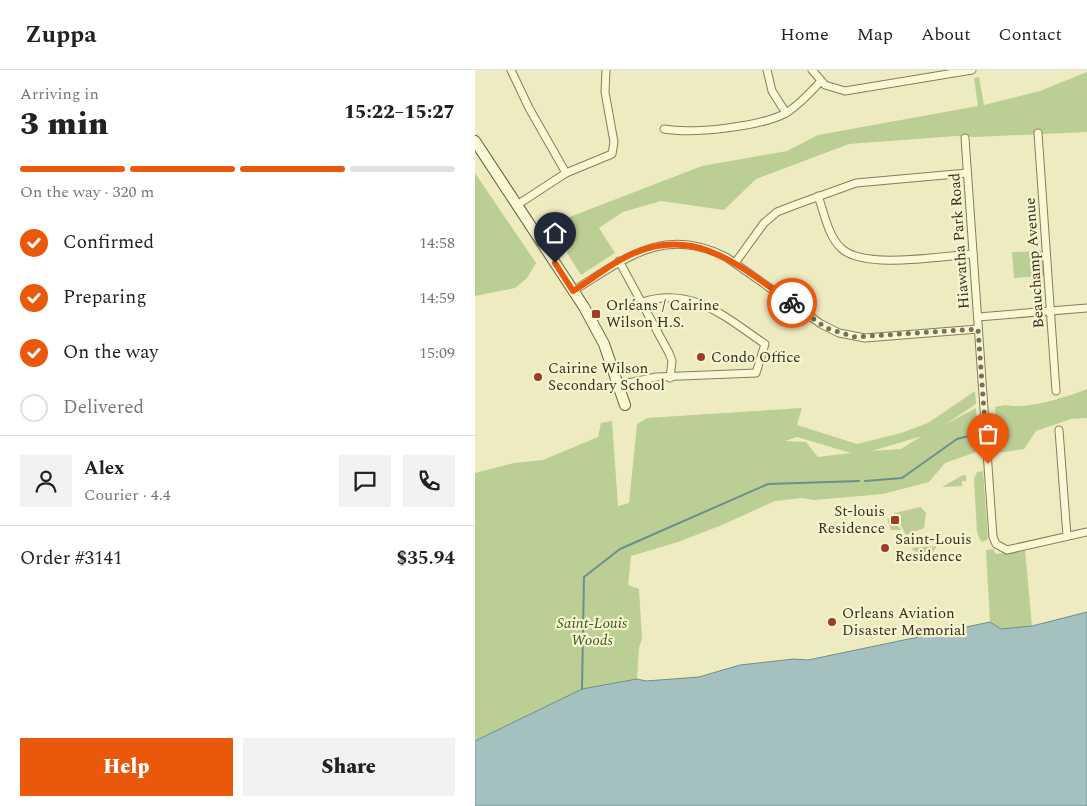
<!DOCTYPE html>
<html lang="en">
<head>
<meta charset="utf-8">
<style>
	:root { --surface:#fff; --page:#f2f2f2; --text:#222; --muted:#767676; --line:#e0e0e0; --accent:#ea580c }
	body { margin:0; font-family:Spectral,serif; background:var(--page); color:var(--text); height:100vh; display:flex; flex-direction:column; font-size:19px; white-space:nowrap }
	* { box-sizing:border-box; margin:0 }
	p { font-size:16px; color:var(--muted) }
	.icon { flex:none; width:28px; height:28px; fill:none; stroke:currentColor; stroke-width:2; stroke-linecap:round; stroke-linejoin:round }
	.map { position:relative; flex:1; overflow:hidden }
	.panel { display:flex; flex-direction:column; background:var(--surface); width:475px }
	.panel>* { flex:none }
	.pin { position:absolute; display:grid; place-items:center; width:42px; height:42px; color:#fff; margin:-51px -21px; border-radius:50% 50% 50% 0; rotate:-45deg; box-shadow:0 0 5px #0007 }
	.pin .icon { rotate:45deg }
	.courier { position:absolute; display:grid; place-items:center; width:50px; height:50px; margin:-25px; border:4px solid #ea580c; border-radius:50%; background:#fff; color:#222; box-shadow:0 1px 6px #0007 }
	.headline em { font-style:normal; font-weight:800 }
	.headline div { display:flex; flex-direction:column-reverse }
	.headline { display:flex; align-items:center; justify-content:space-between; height:85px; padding:0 20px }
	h1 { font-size:32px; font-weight:800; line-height:38px }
	.bar { display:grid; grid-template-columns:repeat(4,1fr); gap:8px 5px; align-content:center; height:60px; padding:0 20px }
	.bar i { height:6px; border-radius:4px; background:var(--line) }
	.bar .on { background:var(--accent) }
	.bar p { grid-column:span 4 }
	.line { display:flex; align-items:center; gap:12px; padding:0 20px; border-top:1px solid var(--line) }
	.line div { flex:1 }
	.round { display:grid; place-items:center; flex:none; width:52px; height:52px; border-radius:0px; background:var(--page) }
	ol { padding:0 20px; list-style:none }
	li { display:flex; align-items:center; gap:15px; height:55px }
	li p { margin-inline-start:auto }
	li .icon { padding:5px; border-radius:50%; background:var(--accent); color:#fff; stroke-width:4 }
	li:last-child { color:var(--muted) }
	li i { width:28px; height:28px; border:2px solid var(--line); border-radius:50% }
	.primary-button { display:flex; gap:10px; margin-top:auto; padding:10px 20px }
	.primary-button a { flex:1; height:58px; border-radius:0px; background:var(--accent); color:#fff; font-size:20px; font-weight:800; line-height:58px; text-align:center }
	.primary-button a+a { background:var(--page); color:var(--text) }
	header { display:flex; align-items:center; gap:30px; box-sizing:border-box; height:70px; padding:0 25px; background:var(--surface); border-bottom:1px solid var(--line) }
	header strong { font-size:24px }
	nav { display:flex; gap:28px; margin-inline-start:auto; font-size:18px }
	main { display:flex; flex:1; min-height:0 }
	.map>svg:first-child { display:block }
	.green { fill:#bbce94; fill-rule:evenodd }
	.water { fill:#a4c1bf; stroke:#6a908e }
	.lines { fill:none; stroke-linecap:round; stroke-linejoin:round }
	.stream { stroke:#6a908e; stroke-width:2 }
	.street-casing { stroke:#897d58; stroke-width:9 }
	.secondary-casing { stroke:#6b5d3b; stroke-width:12 }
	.street { stroke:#faf7d4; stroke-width:7 }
	.secondary { stroke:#faf7d4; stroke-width:10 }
	.done { stroke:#787156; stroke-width:5; stroke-dasharray:0 9 }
	.route { stroke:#ea580c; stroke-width:6 }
	.poi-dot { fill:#9a3e26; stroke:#f6f4d0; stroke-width:2 }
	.labels { text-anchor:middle; stroke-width:4.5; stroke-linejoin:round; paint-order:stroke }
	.street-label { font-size:15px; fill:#38301d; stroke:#f6f4d0 }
	.poi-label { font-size:15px; fill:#38301d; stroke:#f6f4d0; text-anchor:start }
	.park-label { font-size:15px; font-style:italic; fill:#3e5523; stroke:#f6f4d0 }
</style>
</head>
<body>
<header>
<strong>Zuppa</strong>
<nav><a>Home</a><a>Map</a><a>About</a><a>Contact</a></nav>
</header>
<main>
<section class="panel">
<div class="headline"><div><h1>3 min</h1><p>Arriving in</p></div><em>15:22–15:27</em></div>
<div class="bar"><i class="on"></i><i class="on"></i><i class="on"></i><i></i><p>On the way · 320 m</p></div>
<ol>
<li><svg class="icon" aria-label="check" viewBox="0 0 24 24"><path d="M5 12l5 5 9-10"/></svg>Confirmed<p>14:58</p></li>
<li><svg class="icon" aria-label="check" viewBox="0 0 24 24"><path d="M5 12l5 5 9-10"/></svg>Preparing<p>14:59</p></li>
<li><svg class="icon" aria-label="check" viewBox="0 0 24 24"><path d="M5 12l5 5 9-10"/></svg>On the way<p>15:09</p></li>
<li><i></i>Delivered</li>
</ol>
<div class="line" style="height:90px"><a class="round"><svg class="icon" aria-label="person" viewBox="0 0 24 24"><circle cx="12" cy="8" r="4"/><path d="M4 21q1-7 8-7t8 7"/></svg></a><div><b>Alex</b><p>Courier · 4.4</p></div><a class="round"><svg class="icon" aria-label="chat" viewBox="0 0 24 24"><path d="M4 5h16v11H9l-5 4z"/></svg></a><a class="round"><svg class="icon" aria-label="phone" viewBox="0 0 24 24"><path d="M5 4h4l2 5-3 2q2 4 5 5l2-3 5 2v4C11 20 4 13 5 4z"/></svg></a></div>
<div class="line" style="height:65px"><div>Order #3141</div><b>$35.94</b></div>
<div class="primary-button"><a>Help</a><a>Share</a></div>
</section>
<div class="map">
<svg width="612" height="736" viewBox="0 0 612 736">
	<rect width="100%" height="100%" fill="#efebc1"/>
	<g class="green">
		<polygon points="612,2 612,62 499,67 481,66 374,74 281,109 249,140 186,131 148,142 124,158 140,183 106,205 92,183 94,176 79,153 227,96 312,81 343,65 503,36 499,8 504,7 509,35 565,21"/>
		<polygon points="0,103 61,193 52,208 40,218 0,226"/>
		<polygon points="569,181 570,206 539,208 537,182"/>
		<path d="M612,319V348L596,349L561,361L549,379L523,383L520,337C534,333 535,337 547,336C569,334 592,327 612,319Z"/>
		<path d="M500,321L501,334L471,354L501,338L504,381L470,393L454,412L408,424L339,430L327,428L300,431L247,455L203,472L156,486L153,515L164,519L167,569L164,578L162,609L107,619L0,671V403L39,393L68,390L123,367L126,353L137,351L143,436L154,433L162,354L172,348L327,338L322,355L382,374L426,363L453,353ZM447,366L426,379L397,381ZM322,367L376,383L343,387L331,372L310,371Z"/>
		<polygon points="508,401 513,469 508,472 505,470 502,462 499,409 502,402"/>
		<polygon points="488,405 491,406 491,411 487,411 487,416 467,417"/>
		<polygon points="446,437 451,443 449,458 431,465 419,443"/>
		<polygon points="419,448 426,460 416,460 412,449"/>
		<polygon points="454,467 462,472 436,474 442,468"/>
		<polygon points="462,476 458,482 442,483 436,478"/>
		<polygon points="518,479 521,484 550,480 557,556 526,559 515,552 511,480"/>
	</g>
	<polygon class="water" points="612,542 612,736 0,736 0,671 107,619 162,609 171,611 224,607 265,595 319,589 333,590 515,552 526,559 557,556"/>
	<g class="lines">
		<g class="stream">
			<polyline points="390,411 427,408 482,369 497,365"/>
			<polyline points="107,619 109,507 145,479 293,414 384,411"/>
		</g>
		<defs>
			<g id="street">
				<polyline points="36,0 54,38 91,103"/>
				<polyline points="292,0 297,21 311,43"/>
				<polyline points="337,0 350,15 370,21 497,0"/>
				<path d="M189,59C218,64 285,57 311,43C324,35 335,23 345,12"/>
				<polyline points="563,63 581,321"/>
				<polyline points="490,68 518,467 521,474 532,480 612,462"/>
				<path d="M343,126C349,142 353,166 366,178C388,200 467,186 498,184"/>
				<polyline points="42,135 91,103 137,84 139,72 130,22 131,0"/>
				<polyline points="144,191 194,283 197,291 195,308"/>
				<polyline points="260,193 289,153 302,142 320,135 381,113 492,103"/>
				<path d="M98,221C150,189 188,155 251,187L346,254L364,263L390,268L503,259"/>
				<polyline points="503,247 612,238"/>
				<path d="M144,315L181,307L281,303L290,274C250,247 218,216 167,232"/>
				<polyline points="584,360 592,466"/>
			</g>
			<polyline id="secondary" points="0,71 109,237 129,274 150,335"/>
		</defs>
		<use href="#street" class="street-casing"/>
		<use href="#secondary" class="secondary-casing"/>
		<use href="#street" class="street"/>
		<use href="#secondary" class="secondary"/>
	</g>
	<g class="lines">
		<polyline class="done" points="317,233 351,258 380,267 503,259 513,394"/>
		<path class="route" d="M80,193L98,221C118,209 136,193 157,184C222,155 267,198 317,233"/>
	</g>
	<g class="poi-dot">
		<rect x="116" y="239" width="10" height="10" rx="2.5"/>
		<circle cx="226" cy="287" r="5"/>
		<circle cx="63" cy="307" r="5"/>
		<rect x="415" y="445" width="10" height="10" rx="2.5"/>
		<circle cx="410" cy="478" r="5"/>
		<circle cx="357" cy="552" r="5"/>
	</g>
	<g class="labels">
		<g class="street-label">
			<text transform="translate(484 171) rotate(-94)" y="5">Hiawatha Park Road</text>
			<text transform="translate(559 193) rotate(-94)" y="5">Beauchamp Avenue</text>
		</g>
		<g class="poi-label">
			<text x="131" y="240">Orléans / Cairine<tspan x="131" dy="17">Wilson H.S.</tspan></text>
			<text x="236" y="292">Condo Office</text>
			<text x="73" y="303">Cairine Wilson<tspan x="73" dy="17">Secondary School</tspan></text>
			<text x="410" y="446" text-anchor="end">St-louis<tspan x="410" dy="17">Residence</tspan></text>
			<text x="420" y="474">Saint-Louis<tspan x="420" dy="17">Residence</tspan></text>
			<text x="367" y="548">Orleans Aviation<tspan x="367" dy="17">Disaster Memorial</tspan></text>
		</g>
		<g class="park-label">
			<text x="117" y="558">Saint-Louis<tspan x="117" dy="17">Woods</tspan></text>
		</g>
	</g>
</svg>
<div class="pin" style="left:513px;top:394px;background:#ea580c"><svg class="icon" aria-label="bag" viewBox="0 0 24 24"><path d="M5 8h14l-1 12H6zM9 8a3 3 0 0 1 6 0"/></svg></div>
<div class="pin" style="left:80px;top:193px;background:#1f2937"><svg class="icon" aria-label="home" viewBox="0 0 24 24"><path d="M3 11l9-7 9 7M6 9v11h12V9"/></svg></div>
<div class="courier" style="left:317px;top:233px"><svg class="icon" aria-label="bike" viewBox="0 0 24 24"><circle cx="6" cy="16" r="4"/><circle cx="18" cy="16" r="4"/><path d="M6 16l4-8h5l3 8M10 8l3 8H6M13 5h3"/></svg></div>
</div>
</main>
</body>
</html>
